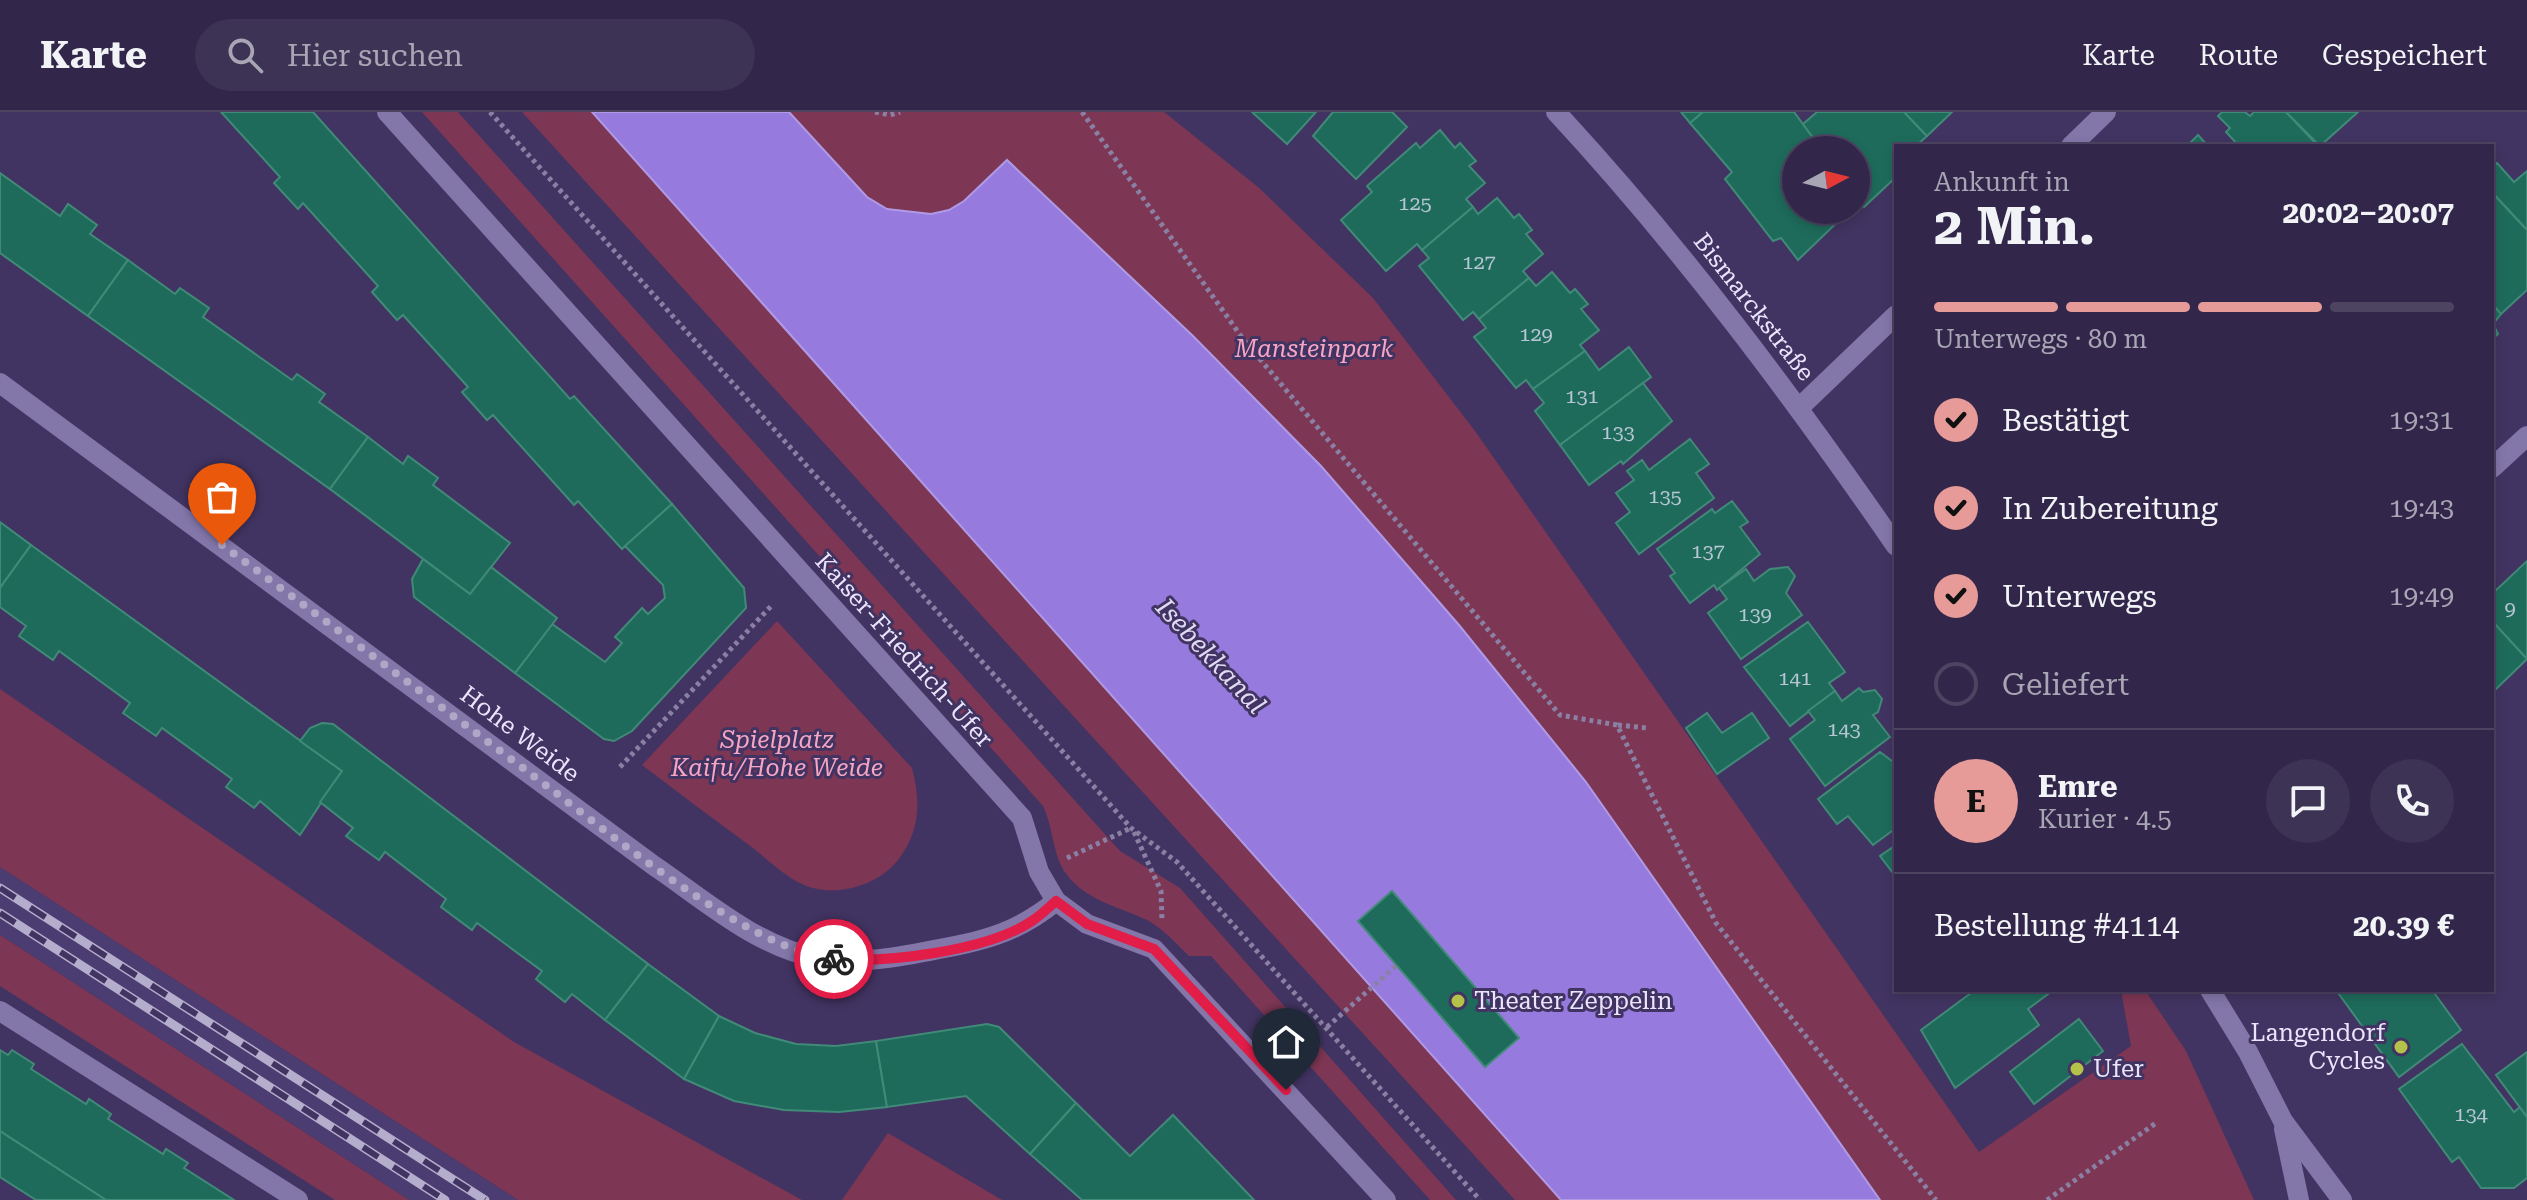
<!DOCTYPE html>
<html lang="de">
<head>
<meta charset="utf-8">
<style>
	:root { --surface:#32274a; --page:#3d3354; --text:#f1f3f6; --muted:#a8a5b5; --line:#4d4462; --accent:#e69b98 }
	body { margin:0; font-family:"Roboto Serif",serif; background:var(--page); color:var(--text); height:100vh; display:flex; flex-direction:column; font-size:30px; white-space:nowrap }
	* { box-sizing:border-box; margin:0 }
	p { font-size:26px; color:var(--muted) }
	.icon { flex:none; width:44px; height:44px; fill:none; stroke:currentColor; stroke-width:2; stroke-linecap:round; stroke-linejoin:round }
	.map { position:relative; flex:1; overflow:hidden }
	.drawer { position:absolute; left:1894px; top:32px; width:600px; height:848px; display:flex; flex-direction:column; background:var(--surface); border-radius:0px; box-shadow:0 4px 12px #0003,0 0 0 2px var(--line) }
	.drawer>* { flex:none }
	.needle { width:52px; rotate:83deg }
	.buttons { position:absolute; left:1782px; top:24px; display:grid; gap:16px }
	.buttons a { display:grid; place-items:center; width:88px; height:88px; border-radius:50%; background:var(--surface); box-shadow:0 4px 12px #0003,0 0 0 2px var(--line); font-size:40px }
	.pin { position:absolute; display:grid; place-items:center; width:68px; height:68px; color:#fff; margin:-82px -34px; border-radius:50% 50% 50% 0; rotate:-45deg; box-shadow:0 0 8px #0007 }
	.pin .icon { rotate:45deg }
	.courier { position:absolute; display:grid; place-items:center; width:80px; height:80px; margin:-40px; border:6px solid #e11d48; border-radius:50%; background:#fff; color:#222; box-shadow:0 2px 10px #0007 }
	.headline em { font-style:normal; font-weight:700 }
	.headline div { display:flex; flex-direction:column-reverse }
	.headline { display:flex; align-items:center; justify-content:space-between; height:136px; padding:0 40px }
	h1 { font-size:52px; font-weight:700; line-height:60px }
	.bar { display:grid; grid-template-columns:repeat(4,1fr); gap:12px 8px; align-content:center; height:96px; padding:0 40px }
	.bar i { height:10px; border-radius:6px; background:var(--line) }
	.bar .selected { background:var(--accent) }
	.bar p { grid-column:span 4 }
	.line { display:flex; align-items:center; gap:20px; padding:0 40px; border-top:2px solid var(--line) }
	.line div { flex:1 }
	.round { display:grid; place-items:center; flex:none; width:84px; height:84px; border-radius:42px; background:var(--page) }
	ol { padding:0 40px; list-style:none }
	li { display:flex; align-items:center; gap:24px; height:88px }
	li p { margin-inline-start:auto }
	li .icon { padding:8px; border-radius:50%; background:var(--accent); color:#111; stroke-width:4 }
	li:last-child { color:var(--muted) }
	li i { width:44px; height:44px; border:4px solid var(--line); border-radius:50% }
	header { display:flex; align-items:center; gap:48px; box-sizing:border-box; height:112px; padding:0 40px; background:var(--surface); border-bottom:2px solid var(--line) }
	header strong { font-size:38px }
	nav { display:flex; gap:44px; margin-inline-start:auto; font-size:28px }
	.search { width:560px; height:72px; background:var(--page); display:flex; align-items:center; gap:20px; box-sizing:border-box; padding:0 28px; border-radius:44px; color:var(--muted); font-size:30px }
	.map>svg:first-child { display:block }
	.built { fill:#4b3c71 }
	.green { fill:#7d3654 }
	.water { fill:#977add; stroke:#b09ae6; stroke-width:2 }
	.building { fill:#1e6b5b; stroke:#418a78; stroke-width:2 }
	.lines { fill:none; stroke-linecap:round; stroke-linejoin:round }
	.path { stroke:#8a80a4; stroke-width:5; stroke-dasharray:4 4; stroke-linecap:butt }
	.minor { stroke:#8376a9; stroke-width:20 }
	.rail-casing { stroke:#b5adcc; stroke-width:9 }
	.rail { stroke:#423462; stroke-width:6; stroke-dasharray:18; stroke-linecap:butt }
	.done { stroke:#afa7c6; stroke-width:8; stroke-dasharray:0 14.4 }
	.route { stroke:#e11d48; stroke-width:10 }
	.poi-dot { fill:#b4c24a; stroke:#423462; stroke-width:3 }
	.labels { text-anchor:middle; stroke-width:6; stroke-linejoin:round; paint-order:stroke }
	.number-label { font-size:20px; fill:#b7c6d4 }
	.street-label { font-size:24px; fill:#eae5fc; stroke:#423462 }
	.park-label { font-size:24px; font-style:italic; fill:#f8a5c4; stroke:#423462 }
	.poi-label { font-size:24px; fill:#eae5fc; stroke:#423462; text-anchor:start }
	.water-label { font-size:26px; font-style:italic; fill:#e0daf4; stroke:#423462 }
</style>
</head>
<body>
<header>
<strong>Karte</strong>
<div class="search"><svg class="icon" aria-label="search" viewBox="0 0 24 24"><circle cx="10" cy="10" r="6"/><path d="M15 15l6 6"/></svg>Hier suchen</div>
<nav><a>Karte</a><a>Route</a><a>Gespeichert</a></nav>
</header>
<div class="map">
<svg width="2527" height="1088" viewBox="0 0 2527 1088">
	<rect width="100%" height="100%" fill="#423462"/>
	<polygon class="built" points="0,755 518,1088 409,1088 0,823"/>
	<g class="green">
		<path d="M422,0H458L1120,739L1180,776L1456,1088H1430L1211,844H1189C1176,831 1163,817 1147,808C1120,795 1087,789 1067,763C1052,743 1054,717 1043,694Z"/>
		<polygon points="522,0 592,0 1561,1088 1515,1088"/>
		<polygon points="789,0 1164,0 1258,75 1373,186 1475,319 1979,1040 2131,934 2121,878 2145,878 2186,939 2254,1088 1880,1088 1586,670 1459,513 1321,354 1193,224 1007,49 964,90 949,98 931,102 887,97 867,85"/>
		<path d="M777,509L912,656C921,691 920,719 898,748C877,775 830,788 798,770C781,761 765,745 749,733C713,707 678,680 642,653Z"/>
		<polygon points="0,577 514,930 802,1088 518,1088 0,755"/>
		<polygon points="0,823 409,1088 335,1088 0,874"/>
		<polygon points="888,1021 1002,1088 842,1088"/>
	</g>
	<polygon class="water" points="592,0 789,0 867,85 887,97 931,102 949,98 964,89 1007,48 1193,224 1321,354 1459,513 1586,670 1880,1088 1561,1088"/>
	<g class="building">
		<polygon points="221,0 313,0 570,287 574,284 672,392 622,437 578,389 574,393 493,303 487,308 462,280 468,275 403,203 397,208 372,180 378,174 303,91 298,97 274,71 280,65"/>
		<polygon points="1252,0 1316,0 1287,32"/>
		<polygon points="1333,0 1392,0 1407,15 1356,67 1313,24"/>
		<polygon points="1681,0 1703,0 1690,11"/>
		<polygon points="1703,0 1794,0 1822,38 1796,38 1796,98 1850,98 1798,148 1781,126 1773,129 1725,67 1732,60 1690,11"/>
		<polygon points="1817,0 1904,0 1927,24 1916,34 1896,34 1896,65 1864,95 1856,86 1856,38 1822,38 1803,12"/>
		<polygon points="1904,0 1952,0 1927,24"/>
		<polygon points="2222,0 2245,0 2250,4 2254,0 2286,0 2318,34 2239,34 2226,20 2230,16 2218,4"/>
		<polygon points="2286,0 2358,0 2320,34"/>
		<polygon points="1440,18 1455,36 1460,31 1476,49 1469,54 1485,71 1466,87 1473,95 1422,138 1417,132 1386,159 1341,108 1372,80 1367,74 1416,31 1420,36"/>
		<polygon points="2198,23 2208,34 2187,34"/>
		<polygon points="2497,51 2514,70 2527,59 2527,118 2492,80 2492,56"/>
		<polygon points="0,61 60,104 68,92 97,113 90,122 128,148 88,204 0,141"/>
		<polygon points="2496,85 2527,118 2527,178 2501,202 2492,192 2492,89"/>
		<polygon points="1497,86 1514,106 1519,102 1532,118 1526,122 1543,142 1523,159 1529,166 1479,207 1473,200 1463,208 1419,154 1429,146 1422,138 1473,95 1478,102"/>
		<polygon points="128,148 175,182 180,176 209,196 203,205 292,268 297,262 325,282 319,290 368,325 330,377 88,204"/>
		<polygon points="1552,160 1570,181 1575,177 1588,192 1581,197 1599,218 1580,233 1585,239 1533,277 1526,268 1516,276 1474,225 1486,216 1479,207 1529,166 1536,174"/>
		<polygon points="2492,192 2501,202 2493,212 2498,222 2492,227"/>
		<polygon points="1629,235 1651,265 1560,333 1535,299 1544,291 1533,277 1585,239 1599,258"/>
		<polygon points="1643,271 1672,309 1623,352 1621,349 1589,373 1560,333"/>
		<polygon points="368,325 403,352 408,344 438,366 433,373 510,431 470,482 330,377"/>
		<polygon points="1690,327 1709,352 1696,361 1714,386 1639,442 1616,411 1630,400 1616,381 1634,368 1627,359 1642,348 1649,358"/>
		<polygon points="1732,389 1748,410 1740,415 1760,442 1717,478 1714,473 1690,491 1670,464 1675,461 1657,437 1712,397 1715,401"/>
		<polygon points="672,392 744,476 746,496 632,619 614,629 604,627 515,561 552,512 605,550 622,531 615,525 642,496 648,502 665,486 663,473 625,434"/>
		<polygon points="0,410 31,433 0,476"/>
		<polygon points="31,433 342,659 300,723 260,689 254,696 226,675 232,667 162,616 156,624 123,601 130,591 59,539 53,548 19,524 26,514 0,495 0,476"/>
		<polygon points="423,447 470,482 491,455 557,506 515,561 414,485 412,467"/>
		<polygon points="2527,449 2527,547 2492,509 2492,482"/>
		<polygon points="1788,455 1795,464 1786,481 1802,503 1741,547 1708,501 1727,487 1719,476 1746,457 1754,469 1770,457"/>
		<polygon points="2492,509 2527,547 2492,581"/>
		<polygon points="1808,510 1845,560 1829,571 1835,579 1790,614 1744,555"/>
		<polygon points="1859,576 1863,580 1875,578 1882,587 1878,600 1873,603 1890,625 1825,674 1790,627 1815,608 1808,599 1835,579 1842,589"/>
		<polygon points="1707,601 1722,621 1752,601 1769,626 1717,662 1686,616"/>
		<polygon points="322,611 333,612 648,852 605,908 572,882 565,890 536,867 542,859 477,811 472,818 441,795 446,787 385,740 379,748 346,724 353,716 320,690 342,659 300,629 310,616"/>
		<polygon points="1880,640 1892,649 1896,646 1896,716 1873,733 1848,704 1837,712 1818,687"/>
		<polygon points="1896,733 1896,765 1880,744"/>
		<polygon points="1392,779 1519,926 1485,955 1358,809"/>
		<polygon points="648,852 719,904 684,967 605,908"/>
		<polygon points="1975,878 2051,880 2028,897 2039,913 1955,976 1921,918"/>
		<polygon points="2336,878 2432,878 2461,918 2399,965"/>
		<polygon points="719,904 755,921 796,932 836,934 876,929 887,995 839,1000 784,998 734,989 684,967"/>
		<polygon points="2079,907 2103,939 2034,992 2010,960"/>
		<polygon points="987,912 999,915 1076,991 1030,1042 966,984 887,995 876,929"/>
		<polygon points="2462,932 2514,1000 2520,995 2527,1005 2527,1066 2514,1076 2481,1076 2459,1045 2452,1050 2399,977"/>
		<polygon points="0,938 8,943 12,938 34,952 31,957 86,992 89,987 101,995 111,1002 108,1007 163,1042 166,1037 188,1051 184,1056 234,1088 106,1088 0,1019"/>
		<polygon points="2527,940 2527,1005 2496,963"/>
		<polygon points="1076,991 1130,1044 1173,1003 1254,1088 1082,1088 1030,1042"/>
		<polygon points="0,1019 106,1088 36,1088 0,1065"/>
	</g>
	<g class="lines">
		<g class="path">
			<polyline points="490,0 1131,716 1177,750 1480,1088"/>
			<polyline points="875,0 890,3 900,0"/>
			<polyline points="1082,0 1243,227 1560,603 1617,613 1716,811 1936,1088"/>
			<polyline points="1618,613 1647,616"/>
			<polyline points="620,655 773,492"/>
			<polyline points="1134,720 1161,779 1162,808"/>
			<polyline points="1067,746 1131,716"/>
			<polyline points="1327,915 1397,853"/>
			<polyline points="2047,1088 2156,1011"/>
		</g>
		<g class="minor">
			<polyline points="387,0 1022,706 1039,760 1056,789 1087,812 1154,837 1386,1088"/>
			<path d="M1556,0C1681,135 1791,282 1896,434"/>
			<polyline points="2071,34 2106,0"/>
			<path d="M0,271L653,753C702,786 758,836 818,846C858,853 900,845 939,837C985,829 1020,819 1056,789"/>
			<polyline points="1800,295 1896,203"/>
			<polyline points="2492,356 2527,324"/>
			<polyline points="2210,878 2248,940 2283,1009 2342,1088"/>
			<polyline points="0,899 298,1088"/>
			<polyline points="2284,1017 2299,1088"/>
		</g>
		<defs>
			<g id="rail">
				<polyline points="0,776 485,1088"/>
				<polyline points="0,801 445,1088"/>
			</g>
		</defs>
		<use href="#rail" class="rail-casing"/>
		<use href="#rail" class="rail"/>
	</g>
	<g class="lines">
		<path class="done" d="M222,433C326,509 428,585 531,662C601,714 750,840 834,847"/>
		<path class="route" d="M834,847C887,851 987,839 1032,809C1041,803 1048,796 1056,789L1087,812L1154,837L1286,978"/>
	</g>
	<g class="poi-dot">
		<circle cx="1458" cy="889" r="8"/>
		<circle cx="2401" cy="935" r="8"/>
		<circle cx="2077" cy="957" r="8"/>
	</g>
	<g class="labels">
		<g class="number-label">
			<text x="1415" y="98">125</text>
			<text x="1479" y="157">127</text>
			<text x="1536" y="229">129</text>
			<text x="1582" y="291">131</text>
			<text x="1618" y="327">133</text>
			<text x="1665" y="391">135</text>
			<text x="1708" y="446">137</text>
			<text x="2510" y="503">9</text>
			<text x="1755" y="509">139</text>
			<text x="1795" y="573">141</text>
			<text x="1844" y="624">143</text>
			<text x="2471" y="1009">134</text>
		</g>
		<g class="street-label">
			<text transform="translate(1754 195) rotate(52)" y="8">Bismarckstraße</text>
			<text transform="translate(904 538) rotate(48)" y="8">Kaiser-Friedrich-Ufer</text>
			<text transform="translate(520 622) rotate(37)" y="8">Hohe Weide</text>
		</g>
		<g class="park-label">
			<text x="1314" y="245">Mansteinpark</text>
			<text x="777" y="636">Spielplatz<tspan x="777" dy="28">Kaifu/Hohe Weide</tspan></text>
		</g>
		<g class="poi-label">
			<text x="1474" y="897">Theater Zeppelin</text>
			<text x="2385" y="929" text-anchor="end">Langendorf<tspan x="2385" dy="28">Cycles</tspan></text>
			<text x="2093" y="965">Ufer</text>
		</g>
		<g class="water-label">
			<text transform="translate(1211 544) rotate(47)" y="9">Isebekkanal</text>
		</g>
	</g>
</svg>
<div class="buttons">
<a><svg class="needle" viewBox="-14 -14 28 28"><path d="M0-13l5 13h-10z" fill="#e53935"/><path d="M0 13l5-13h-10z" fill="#a8a5b5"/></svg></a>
</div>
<div class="pin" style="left:222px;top:433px;background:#ea580c"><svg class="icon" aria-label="bag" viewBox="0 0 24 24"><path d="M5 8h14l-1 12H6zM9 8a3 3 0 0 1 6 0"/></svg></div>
<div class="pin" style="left:1286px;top:978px;background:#1f2937"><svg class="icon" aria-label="home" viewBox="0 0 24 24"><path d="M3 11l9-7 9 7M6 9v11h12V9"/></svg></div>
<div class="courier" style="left:834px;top:847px"><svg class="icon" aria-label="bike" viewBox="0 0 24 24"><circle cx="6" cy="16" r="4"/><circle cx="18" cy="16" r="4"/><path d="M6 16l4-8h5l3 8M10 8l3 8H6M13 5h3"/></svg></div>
<section class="drawer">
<div class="headline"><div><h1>2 Min.</h1><p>Ankunft in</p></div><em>20:02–20:07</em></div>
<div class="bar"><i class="selected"></i><i class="selected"></i><i class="selected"></i><i></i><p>Unterwegs · 80 m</p></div>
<ol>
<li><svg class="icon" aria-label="check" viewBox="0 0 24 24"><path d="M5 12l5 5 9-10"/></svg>Bestätigt<p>19:31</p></li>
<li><svg class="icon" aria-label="check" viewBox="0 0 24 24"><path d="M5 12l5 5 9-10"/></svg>In Zubereitung<p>19:43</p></li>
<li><svg class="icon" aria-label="check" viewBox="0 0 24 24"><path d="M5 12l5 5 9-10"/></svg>Unterwegs<p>19:49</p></li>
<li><i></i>Geliefert</li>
</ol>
<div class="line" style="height:144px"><b class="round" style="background:var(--accent);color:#111">E</b><div><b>Emre</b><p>Kurier · 4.5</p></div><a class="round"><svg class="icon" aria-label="chat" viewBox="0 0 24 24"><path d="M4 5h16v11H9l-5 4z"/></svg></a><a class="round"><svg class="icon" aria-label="phone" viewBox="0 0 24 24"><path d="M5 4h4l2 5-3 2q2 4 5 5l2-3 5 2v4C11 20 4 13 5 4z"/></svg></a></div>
<div class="line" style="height:104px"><div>Bestellung #4114</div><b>20.39 €</b></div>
</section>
</div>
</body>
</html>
